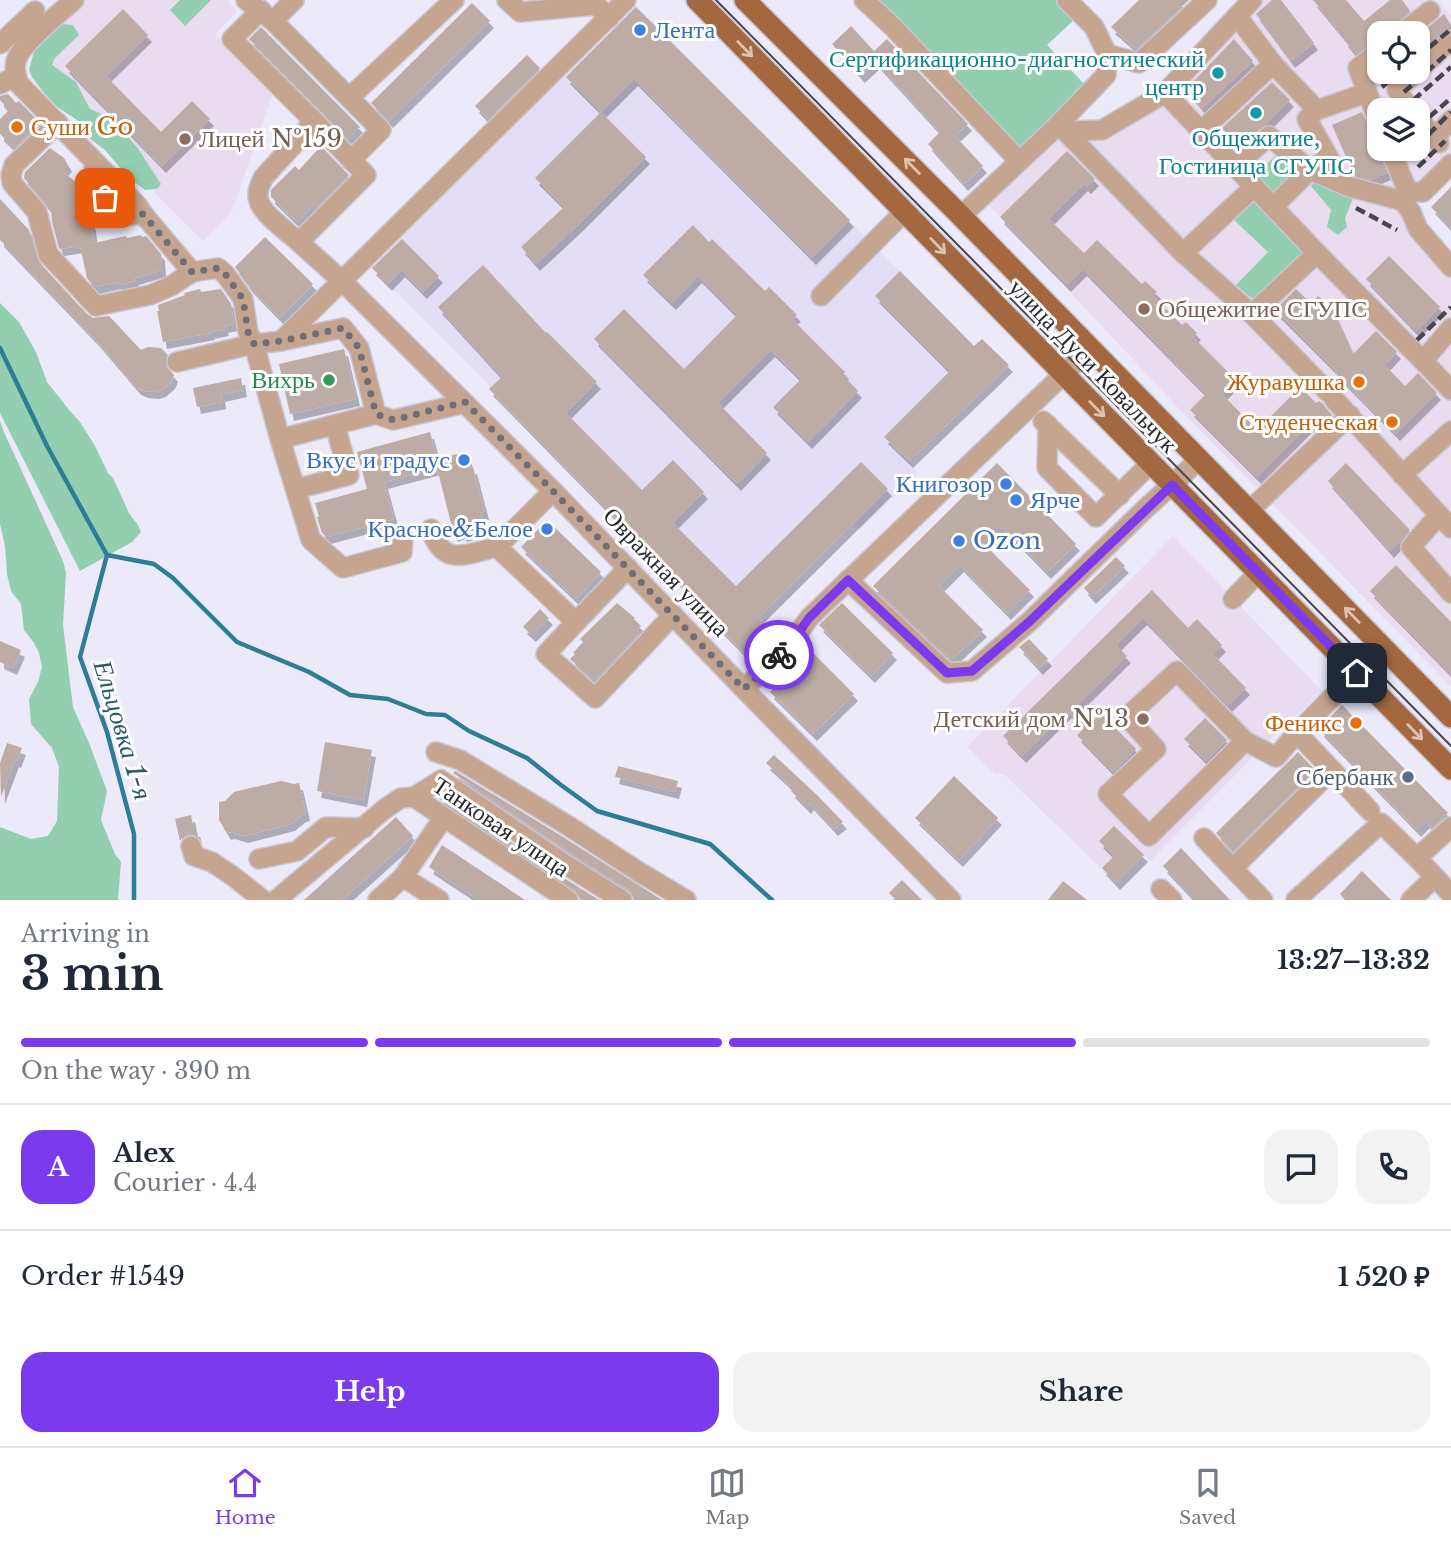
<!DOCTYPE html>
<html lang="en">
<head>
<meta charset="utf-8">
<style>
	:root { --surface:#fff; --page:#f2f2f3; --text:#1f2937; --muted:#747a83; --line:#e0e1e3; --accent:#7c3aed }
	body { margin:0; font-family:"Libre Baskerville",serif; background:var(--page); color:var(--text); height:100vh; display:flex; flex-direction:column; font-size:26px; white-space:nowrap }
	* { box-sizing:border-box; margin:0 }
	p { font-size:23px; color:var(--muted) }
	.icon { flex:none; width:38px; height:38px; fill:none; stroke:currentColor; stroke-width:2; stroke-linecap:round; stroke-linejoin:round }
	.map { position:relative; height:900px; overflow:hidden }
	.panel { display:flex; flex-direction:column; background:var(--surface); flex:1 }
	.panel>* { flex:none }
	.tools { position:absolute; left:1367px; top:21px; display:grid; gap:14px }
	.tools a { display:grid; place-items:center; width:63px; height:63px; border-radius:14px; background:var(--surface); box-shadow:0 2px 5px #0004; font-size:35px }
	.pin { position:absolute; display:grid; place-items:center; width:60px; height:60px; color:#fff; margin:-30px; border-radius:14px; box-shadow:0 4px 10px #0006 }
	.courier { position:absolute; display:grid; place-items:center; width:70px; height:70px; margin:-35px; border:5px solid #7c3aed; border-radius:50%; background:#fff; color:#222; box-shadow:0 2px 9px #0007 }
	.head em { font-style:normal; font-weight:700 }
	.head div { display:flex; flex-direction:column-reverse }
	.head { display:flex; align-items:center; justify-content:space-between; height:119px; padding:0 21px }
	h1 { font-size:46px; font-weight:700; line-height:52px }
	.bar { display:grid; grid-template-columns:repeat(4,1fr); gap:10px 7px; align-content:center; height:84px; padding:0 21px }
	.bar i { height:9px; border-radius:5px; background:var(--line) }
	.bar .selected { background:var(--accent) }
	.bar p { grid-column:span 4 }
	.line { display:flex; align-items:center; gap:18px; padding:0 21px; border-top:2px solid var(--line) }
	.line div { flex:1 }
	.round { display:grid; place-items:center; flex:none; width:74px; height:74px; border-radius:21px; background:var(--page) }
	.action { display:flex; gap:14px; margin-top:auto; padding:14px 21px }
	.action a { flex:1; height:80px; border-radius:21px; background:var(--accent); color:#fff; font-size:28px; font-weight:700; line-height:80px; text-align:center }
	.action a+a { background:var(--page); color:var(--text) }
	.dock { display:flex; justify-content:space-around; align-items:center; height:98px; border-top:2px solid var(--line); background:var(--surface); font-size:19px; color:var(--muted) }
	.dock a { display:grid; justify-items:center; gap:4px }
	.dock .selected { color:var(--accent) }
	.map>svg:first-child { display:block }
	.built { fill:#e3def6 }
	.education { fill:#eadcef; fill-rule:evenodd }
	.green { fill:#93ceb1 }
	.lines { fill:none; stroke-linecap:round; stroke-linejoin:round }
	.stream { stroke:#2d7d96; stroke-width:4.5 }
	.building { fill:#bdaba5; filter:url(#shadow) }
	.minor-casing { stroke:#c9c7d5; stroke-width:22 }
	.major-casing { stroke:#c9c7d5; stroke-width:24 }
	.minor { stroke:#c6a590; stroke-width:19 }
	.major { stroke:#a36840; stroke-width:21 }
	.tram { stroke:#47464d; stroke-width:2 }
	.rail { stroke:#47464d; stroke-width:4.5; stroke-dasharray:10 5; stroke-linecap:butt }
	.oneway { stroke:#dac3b3 }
	.done { stroke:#6f6d76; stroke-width:7; stroke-dasharray:0 12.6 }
	.route { stroke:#7c3aed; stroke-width:9 }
	.shop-dot { fill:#3f7fe0; stroke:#fff; stroke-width:2.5 }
	.culture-dot { fill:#0f9aa8; stroke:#fff; stroke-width:2.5 }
	.food-dot { fill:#e8710a; stroke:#fff; stroke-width:2.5 }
	.education-dot { fill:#8d6e63; stroke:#fff; stroke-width:2.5 }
	.leisure-dot { fill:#2e9e5b; stroke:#fff; stroke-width:2.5 }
	.service-dot { fill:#5c6f8a; stroke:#fff; stroke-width:2.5 }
	.labels { text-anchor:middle; stroke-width:6; stroke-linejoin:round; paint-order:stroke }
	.shop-label { font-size:24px; fill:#366cbe; stroke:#fff; text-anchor:start }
	.culture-label { font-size:24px; fill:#0d838f; stroke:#fff; text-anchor:end }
	.food-label { font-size:24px; fill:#c56008; stroke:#fff; text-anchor:end }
	.education-label { font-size:24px; fill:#785e54; stroke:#fff; text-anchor:start }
	.street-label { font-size:24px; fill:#2b2a30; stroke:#fff }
	.leisure-label { font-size:24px; fill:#27864d; stroke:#fff; text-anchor:end }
	.service-label { font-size:24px; fill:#4e5e75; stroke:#fff; text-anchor:end }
	.water-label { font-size:26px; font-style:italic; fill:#2c5a69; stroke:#fff }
</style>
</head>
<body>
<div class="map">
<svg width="1451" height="900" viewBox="0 0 1451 900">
	<defs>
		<filter id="shadow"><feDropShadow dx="4" dy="7" stdDeviation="0" flood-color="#0004"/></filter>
	</defs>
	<rect width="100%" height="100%" fill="#ece9f9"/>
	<polygon class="built" points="633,3 974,346 982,339 1009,365 909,461 918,473 860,530 854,524 759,617 732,590 700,604 489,389 489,385 371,267"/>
	<g class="education">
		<polygon points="83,0 227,0 238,11 215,34 273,93 232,211 203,241 154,192 155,185 31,52"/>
		<path d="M1245,0H1437L1451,15V156L1410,202L1451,254V686L1182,412L986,202L1073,124H1097L1165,83ZM1379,33H1418V72H1379ZM1379,110H1418V149H1379Z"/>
		<polygon points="1173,536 1322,691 1261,749 1150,861 1144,855 1116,883 1004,774 995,774 967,747"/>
	</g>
	<g class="green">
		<polygon points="180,0 211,0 185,26 170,10"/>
		<polygon points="878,0 1057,0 1075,19 1047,45 1088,88 1020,153"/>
		<polygon points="63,24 73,25 79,35 54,59 52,65 76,82 90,109 104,115 117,125 137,147 161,184 157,189 145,190 127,176 105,150 90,139 77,120 56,106 44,93 32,77 29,70 34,52 50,34"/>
		<polygon points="1275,156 1302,171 1279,192 1269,192 1255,176"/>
		<polygon points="1317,179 1353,198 1345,218 1347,227 1338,235 1327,227 1331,210 1311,186"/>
		<polygon points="1250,199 1256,199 1308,253 1255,301 1236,285 1268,252 1236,222 1233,215"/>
		<polygon points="0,303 19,322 36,352 47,382 70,411 80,422 95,446 108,473 113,478 129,513 138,525 141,532 132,542 80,571 0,413"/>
		<polygon points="0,421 4,432 63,561 66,573 63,625 73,707 89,743 107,791 101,820 115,854 121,862 118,900 0,900 0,827 31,839 48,836 57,821 59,767 52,748 31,724 29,699 38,682 42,667 39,653 34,643 24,630 21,604 11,591 7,574 5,546 0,524"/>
	</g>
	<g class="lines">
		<g class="stream">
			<polyline points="0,348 47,446 107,555 80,657 107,732 134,834 134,900"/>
			<polyline points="107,555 154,564 173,578 237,642 309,672 350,695 388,699 426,714 445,715 469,731 527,758 561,785 597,811 710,844 772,900"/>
		</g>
	</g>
	<g class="building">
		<polygon points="1139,0 1189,0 1136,49 1111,27"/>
		<polygon points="1272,0 1281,0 1314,43 1291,61 1256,14"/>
		<polygon points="1313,0 1346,0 1364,21 1390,0 1402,0 1410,11 1394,24 1390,33 1379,33 1379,39 1371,41 1356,54 1344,40 1345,39"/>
		<polygon points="472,3 490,21 389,121 371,103"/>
		<polygon points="636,7 850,220 812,258 634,79 601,112 566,77"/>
		<polygon points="123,9 148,35 106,76 161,132 192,101 210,119 162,166 65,66"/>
		<polygon points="1444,14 1451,25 1418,51 1418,36"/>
		<polygon points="851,26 874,51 887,39 968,124 955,136 983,166 964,184 928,144 940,132 876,62 861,76 832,44"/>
		<polygon points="261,27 360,127 348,139 249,39"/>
		<polygon points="1234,39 1253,61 1202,108 1186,89"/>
		<polygon points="527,55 540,68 488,119 475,106"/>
		<polygon points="1272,82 1290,100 1266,124 1239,146 1222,128"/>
		<polygon points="8,94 16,103 19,101 40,123 14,148 0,134 0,119 9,110 0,100 0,96"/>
		<polygon points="601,112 646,157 578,225 536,264 521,247 564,207 535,178"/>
		<polygon points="1362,112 1371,132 1379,135 1379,153 1387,173 1371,180 1354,175 1332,125"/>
		<polygon points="321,146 349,175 317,207 314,204 297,222 271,197 271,190 295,166 299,170"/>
		<polygon points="50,148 64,158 68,165 62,171 77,183 79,192 83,191 86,204 83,205 92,224 94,243 126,236 127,238 141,235 142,237 146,236 161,254 162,270 135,278 136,281 118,285 117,282 95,287 87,278 80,246 60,249 59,248 52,222 51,210 24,178 25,172"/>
		<polygon points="1067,151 1095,179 1087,187 1084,184 1049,219 1084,253 1097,240 1142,284 1145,281 1157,292 1153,296 1182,325 1186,322 1197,333 1193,337 1236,380 1222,394 1257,430 1300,387 1316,403 1319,401 1322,403 1332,415 1325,422 1318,416 1257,477 1190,410 1206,394 1083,269 1067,285 1000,217"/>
		<polygon points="1451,187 1451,228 1431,207"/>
		<polygon points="0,199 29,230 39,262 87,314 93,318 109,316 141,350 148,347 161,348 168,355 165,359 165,365 174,375 171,382 162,390 155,392 144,391 137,388 96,340 0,240"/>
		<polygon points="693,225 709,242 712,239 765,291 769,287 797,315 792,319 845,372 843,375 858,391 808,442 773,407 801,379 771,350 718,403 767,453 737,484 594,339 624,309 684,369 737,315 698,276 672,303 643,275"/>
		<polygon points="265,237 313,284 280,318 250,287 235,267"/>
		<polygon points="402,239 439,276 423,292 401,270 388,284 372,268"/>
		<polygon points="1389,256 1440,307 1416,331 1366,279"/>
		<polygon points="483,265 546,333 547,332 597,382 566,413 642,490 673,460 704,492 673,523 736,586 861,462 888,489 759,617 779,637 754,663 707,615 709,613 489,389 502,377 438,307"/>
		<polygon points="900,271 974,346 982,339 1009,365 909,461 884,437 950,371 875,296"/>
		<polygon points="200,289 201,292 221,289 231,304 234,324 224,326 225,329 210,332 211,333 163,342 157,311 159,311 158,305 185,295 184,293"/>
		<polygon points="1296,289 1312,304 1318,296 1333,310 1353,354 1376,331 1397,352 1385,365 1405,386 1418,373 1437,393 1396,434 1335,372 1336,371 1275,310"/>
		<polygon points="344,349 356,399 290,414 279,364"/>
		<polygon points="241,378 243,390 221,395 222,402 197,407 193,388"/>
		<polygon points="430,432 437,459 457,454 457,457 467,454 470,468 473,467 485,513 481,513 485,526 475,529 476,531 463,535 462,532 454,535 437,468 384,482 394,519 327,537 322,533 317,517 319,517 315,503 367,489 357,452"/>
		<polygon points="997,463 1076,544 1047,572 1001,525 983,543 1030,590 1007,613 960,565 939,586 983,630 951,660 873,586"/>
		<polygon points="1346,463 1410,530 1390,551 1328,481"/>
		<polygon points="547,520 601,572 576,599 521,547"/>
		<polygon points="1116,557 1125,566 1092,597 1084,588"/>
		<polygon points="1396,565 1451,622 1451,674 1370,591"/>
		<polygon points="1152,590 1188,628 1197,619 1222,645 1213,654 1246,688 1228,705 1143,618 1116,645 1127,656 1077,705 1093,721 1101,713 1136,749 1113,772 1077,735 1084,728 1068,711 1022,756 1003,736"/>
		<polygon points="617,603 635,618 634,619 641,626 637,630 639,633 597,678 596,677 593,680 570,659 575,654 573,653 583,642 580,639"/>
		<polygon points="842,603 893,653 871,676 819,625"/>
		<polygon points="540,609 549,618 532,635 523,627"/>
		<polygon points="1029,639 1048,659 1039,668 1019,647"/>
		<polygon points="0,641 21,650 13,668 0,662"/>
		<polygon points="811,651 854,694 813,734 770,692"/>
		<polygon points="1342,705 1448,813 1432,828 1426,821 1417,830 1320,730 1324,726 1323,724"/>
		<polygon points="1205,718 1227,740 1206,761 1184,739"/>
		<polygon points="325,742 372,750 363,800 317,791"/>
		<polygon points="7,743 22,748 17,761 15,760 1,797 0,763"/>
		<polygon points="1298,752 1315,770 1233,851 1216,833"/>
		<polygon points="774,755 818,796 843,822 834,829 810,803 807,807 791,791 793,788 766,763"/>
		<polygon points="618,766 678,781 675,792 615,777"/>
		<polygon points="455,771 560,835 662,900 634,900 632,894 629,890 575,856 453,773"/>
		<polygon points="954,776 998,818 959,860 915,818"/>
		<polygon points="281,781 294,784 299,783 306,814 302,815 291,824 244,836 231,832 227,833 219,820 219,802 225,801 234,792"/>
		<polygon points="441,795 561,876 599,900 584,900 579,897 575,890 438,798"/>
		<polygon points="191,815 194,830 196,830 198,836 188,834 183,837 180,841 175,819"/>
		<polygon points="396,817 413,836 342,900 304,900"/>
		<polygon points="1114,826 1144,855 1116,883 1102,868 1114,856 1099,841"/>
		<polygon points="442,845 525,900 479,900 429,867"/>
		<polygon points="1181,848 1230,900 1195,900 1163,866"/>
		<polygon points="1362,871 1391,900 1345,900 1340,894"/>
		<polygon points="902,880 922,900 896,900 889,893"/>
		<polygon points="1063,881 1087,900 1048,900"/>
	</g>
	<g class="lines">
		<defs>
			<g id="minor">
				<path d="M74,0C60,13 20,44 16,61C14,69 16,77 19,84L138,206L143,214L192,272L218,268L226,275L243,299L248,332L254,344L280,439L311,540L343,568L402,552L403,537"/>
				<polyline points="246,0 273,21 381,130 351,160"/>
				<polyline points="507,0 520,12 596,5 609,18"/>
				<polyline points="864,0 892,26 1019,161"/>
				<polyline points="261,10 232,39 313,120 366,175 299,242 342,281 553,491 744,689 951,900"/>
				<polyline points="273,21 294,0"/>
				<polyline points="1402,33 1430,11"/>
				<polyline points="0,44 35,11"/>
				<polyline points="1379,51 1358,68 1379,123"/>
				<polyline points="1107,54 1139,63 1207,0"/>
				<polyline points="1418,71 1451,40"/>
				<polyline points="0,84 16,76"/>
				<polyline points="1165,93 1252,0"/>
				<polyline points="350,97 454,0"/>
				<polyline points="1317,110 1366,93"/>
				<polyline points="1411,110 1397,90 1416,72"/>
				<polyline points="1418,118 1439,143"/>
				<polyline points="58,123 14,165 11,175 12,183 37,212 48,254 96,306 150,295 171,286 192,272"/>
				<polyline points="1201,131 1273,64"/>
				<polyline points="1434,138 1451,120"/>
				<polyline points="1390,149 1408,192 1403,201"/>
				<polyline points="94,167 113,217 143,214"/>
				<polyline points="1234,167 1269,136 1310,170 1329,158 1307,119 1317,110 1273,64 1237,16"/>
				<polyline points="1408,192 1423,192 1451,164"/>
				<polyline points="1274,206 1310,170 1347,186 1403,201 1411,212 1418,229 1451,267"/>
				<polyline points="961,216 1054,129 1106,75 1107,54 1094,27 1067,0"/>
				<path d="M299,242C289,233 262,214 259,201C256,193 260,185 263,178L305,132L313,120"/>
				<polyline points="1183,253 1254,187"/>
				<polyline points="1317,253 1423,361 1451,328"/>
				<polyline points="821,296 904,212"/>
				<polyline points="1252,314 1317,253 1165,93 1102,130 1065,131 1183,253 1252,314 1328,392"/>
				<polyline points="281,341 343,328 359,348 376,414"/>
				<polyline points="1423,361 1451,390"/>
				<polyline points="177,362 254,344 281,341 626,0"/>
				<polyline points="1334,399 1451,528"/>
				<polyline points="1043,421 1120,495"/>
				<polyline points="1048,425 1047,468 1096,517 1151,463"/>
				<polyline points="280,439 376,414 393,420 465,403"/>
				<polyline points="1402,475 1451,431"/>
				<polyline points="296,489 349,475 335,425"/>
				<polyline points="553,491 497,547 576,622 546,654 595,698 673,615"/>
				<polyline points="1250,510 1350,415"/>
				<polyline points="1439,515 1411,547 1451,593"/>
				<path d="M431,529C443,568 466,554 497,547"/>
				<polyline points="848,580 947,673 972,671 1029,622 1144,510 1200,459"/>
				<polyline points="1233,599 1258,573"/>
				<polyline points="576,622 628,568"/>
				<polyline points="744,689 792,642 809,618 1091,348"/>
				<polyline points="1245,741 1177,671 1127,717 1156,749 1108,794 1149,836 1245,741 1276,757 1297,733"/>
				<polyline points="436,752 460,760 567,825 639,872 686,900"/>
				<polyline points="1332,770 1370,811"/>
				<polyline points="414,797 441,780 568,866 622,900"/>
				<polyline points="1204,838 1263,900"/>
				<polyline points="191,846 194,856 212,862 234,877 263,900"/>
				<polyline points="1417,858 1451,827"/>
				<polyline points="259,859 297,851 326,827 364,828"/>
				<polyline points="1233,868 1332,770 1297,733 1357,672"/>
				<polyline points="1161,889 1172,900"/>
				<polyline points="276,900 386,808 401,798 414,797 568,900"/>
				<polyline points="378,900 403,877"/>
				<polyline points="439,900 403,877 444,817"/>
				<polyline points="1296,900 1381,823 1417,858 1451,894"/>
				<polyline points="1411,900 1435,877"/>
			</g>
			<g id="major">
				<polyline points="697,0 1451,769"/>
				<polyline points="745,0 961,216 1451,717"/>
			</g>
		</defs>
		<use href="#minor" class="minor-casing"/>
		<use href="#major" class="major-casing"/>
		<use href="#minor" class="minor"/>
		<use href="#major" class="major"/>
		<path class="tram" d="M716,0C961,249 1207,496 1451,746"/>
		<g class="rail">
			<polyline points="1418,57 1451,29"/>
			<polyline points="1382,87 1400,72"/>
			<polyline points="1404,92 1451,50"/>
			<polyline points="1402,110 1451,67"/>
			<polyline points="1418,127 1451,98"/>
			<polyline points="1418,145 1451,112"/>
			<polyline points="1418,167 1445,141"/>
			<polyline points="1356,208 1397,230"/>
			<polyline points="1417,340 1451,307"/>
		</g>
	</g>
	<defs><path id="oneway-shaft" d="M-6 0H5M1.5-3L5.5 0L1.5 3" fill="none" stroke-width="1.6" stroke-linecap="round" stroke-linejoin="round" transform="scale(1.75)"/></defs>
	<g class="oneway">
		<use href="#oneway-shaft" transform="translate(745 49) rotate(46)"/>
		<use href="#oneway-shaft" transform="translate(912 166) rotate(-135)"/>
		<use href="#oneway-shaft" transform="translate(938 246) rotate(46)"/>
		<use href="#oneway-shaft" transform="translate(1097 409) rotate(45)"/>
		<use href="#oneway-shaft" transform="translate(1352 615) rotate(-134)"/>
		<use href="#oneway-shaft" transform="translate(1415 732) rotate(46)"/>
	</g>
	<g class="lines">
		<polyline class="done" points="105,198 113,217 143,214 192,272 218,268 226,275 243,299 248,332 254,344 281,341 343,328 359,348 376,414 393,420 465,402 553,491 744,689 779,655"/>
		<polyline class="route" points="779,655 792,642 809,618 848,580 947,673 972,671 1029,622 1172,485 1357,673"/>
	</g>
	<g class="shop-dot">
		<circle cx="640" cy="30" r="7"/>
		<circle cx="464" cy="460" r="7"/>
		<circle cx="1006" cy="484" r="7"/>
		<circle cx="1016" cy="500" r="7"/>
		<circle cx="547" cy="529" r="7"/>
		<circle cx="959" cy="541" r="7"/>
	</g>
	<g class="culture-dot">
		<circle cx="1218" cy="73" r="7"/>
		<circle cx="1256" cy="113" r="7"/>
	</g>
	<g class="food-dot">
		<circle cx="17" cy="127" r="7"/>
		<circle cx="1359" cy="382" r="7"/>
		<circle cx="1392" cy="422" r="7"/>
		<circle cx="1356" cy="723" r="7"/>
	</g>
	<g class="education-dot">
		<circle cx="185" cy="139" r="7"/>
		<circle cx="1144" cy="309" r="7"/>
		<circle cx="1143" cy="719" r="7"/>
	</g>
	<circle class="leisure-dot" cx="329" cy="380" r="7"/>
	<circle class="service-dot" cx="1408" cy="777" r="7"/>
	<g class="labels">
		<g class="shop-label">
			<text x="654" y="38">Лента</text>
			<text x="450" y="468" text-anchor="end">Вкус и градус</text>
			<text x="992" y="492" text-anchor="end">Книгозор</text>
			<text x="1030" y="508">Ярче</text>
			<text x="533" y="537" text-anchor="end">Красное&amp;Белое</text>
			<text x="973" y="549">Ozon</text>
		</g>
		<g class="culture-label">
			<text x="1204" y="67">Сертификационно-диагностический<tspan x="1204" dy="28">центр</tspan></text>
			<text x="1256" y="146" text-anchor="middle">Общежитие,<tspan x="1256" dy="28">Гостиница СГУПС</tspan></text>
		</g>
		<g class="food-label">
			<text x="31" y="135" text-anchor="start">Суши Go</text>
			<text x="1345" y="390">Журавушка</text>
			<text x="1378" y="430">Студенческая</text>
			<text x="1342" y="731">Феникс</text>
		</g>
		<g class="education-label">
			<text x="199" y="147">Лицей №159</text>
			<text x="1158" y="317">Общежитие СГУПС</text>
			<text x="1129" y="727" text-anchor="end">Детский дом №13</text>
		</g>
		<g class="street-label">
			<text transform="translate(1093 366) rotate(46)" y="8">улица Дуси Ковальчук</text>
			<text transform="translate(666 572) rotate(46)" y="8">Овражная улица</text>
			<text transform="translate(501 827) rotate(34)" y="8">Танковая улица</text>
		</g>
		<g class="leisure-label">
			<text x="315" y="388">Вихрь</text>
		</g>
		<g class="service-label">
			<text x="1394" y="785">Сбербанк</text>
		</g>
		<g class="water-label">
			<text transform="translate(123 730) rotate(73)" y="9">Ельцовка 1-я</text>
		</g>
	</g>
</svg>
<div class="tools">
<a><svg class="icon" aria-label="locate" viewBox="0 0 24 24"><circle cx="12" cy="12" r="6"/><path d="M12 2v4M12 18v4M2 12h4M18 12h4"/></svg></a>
<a><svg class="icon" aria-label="layers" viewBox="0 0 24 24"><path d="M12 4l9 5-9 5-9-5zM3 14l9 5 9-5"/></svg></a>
</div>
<div class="pin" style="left:105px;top:198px;background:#ea580c"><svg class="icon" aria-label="bag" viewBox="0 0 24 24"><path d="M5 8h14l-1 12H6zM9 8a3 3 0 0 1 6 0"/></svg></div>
<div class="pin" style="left:1357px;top:673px;background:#1f2937"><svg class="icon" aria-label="home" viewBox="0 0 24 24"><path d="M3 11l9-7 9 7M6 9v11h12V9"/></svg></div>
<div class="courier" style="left:779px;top:655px"><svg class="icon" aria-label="bike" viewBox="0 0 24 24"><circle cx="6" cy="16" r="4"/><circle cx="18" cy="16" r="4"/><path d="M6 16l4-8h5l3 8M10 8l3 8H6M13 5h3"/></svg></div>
</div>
<section class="panel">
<div class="head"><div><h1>3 min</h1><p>Arriving in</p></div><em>13:27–13:32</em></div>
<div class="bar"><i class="selected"></i><i class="selected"></i><i class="selected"></i><i></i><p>On the way · 390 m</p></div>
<div class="line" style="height:126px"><b class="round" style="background:var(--accent);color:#fff">A</b><div><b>Alex</b><p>Courier · 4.4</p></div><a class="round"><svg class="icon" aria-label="chat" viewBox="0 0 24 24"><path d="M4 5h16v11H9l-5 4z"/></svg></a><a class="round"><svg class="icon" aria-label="phone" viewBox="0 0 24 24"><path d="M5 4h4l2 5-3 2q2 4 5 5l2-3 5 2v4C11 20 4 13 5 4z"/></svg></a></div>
<div class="line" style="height:91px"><div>Order #1549</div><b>1 520 ₽</b></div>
<div class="action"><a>Help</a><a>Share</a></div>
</section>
<nav class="dock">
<a class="selected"><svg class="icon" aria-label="home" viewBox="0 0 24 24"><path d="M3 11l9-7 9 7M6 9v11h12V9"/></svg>Home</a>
<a><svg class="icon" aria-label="map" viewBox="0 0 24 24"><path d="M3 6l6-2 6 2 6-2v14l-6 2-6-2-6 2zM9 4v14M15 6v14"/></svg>Map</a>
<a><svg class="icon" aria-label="saved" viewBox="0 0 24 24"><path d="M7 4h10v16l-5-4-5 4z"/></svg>Saved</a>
</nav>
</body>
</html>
